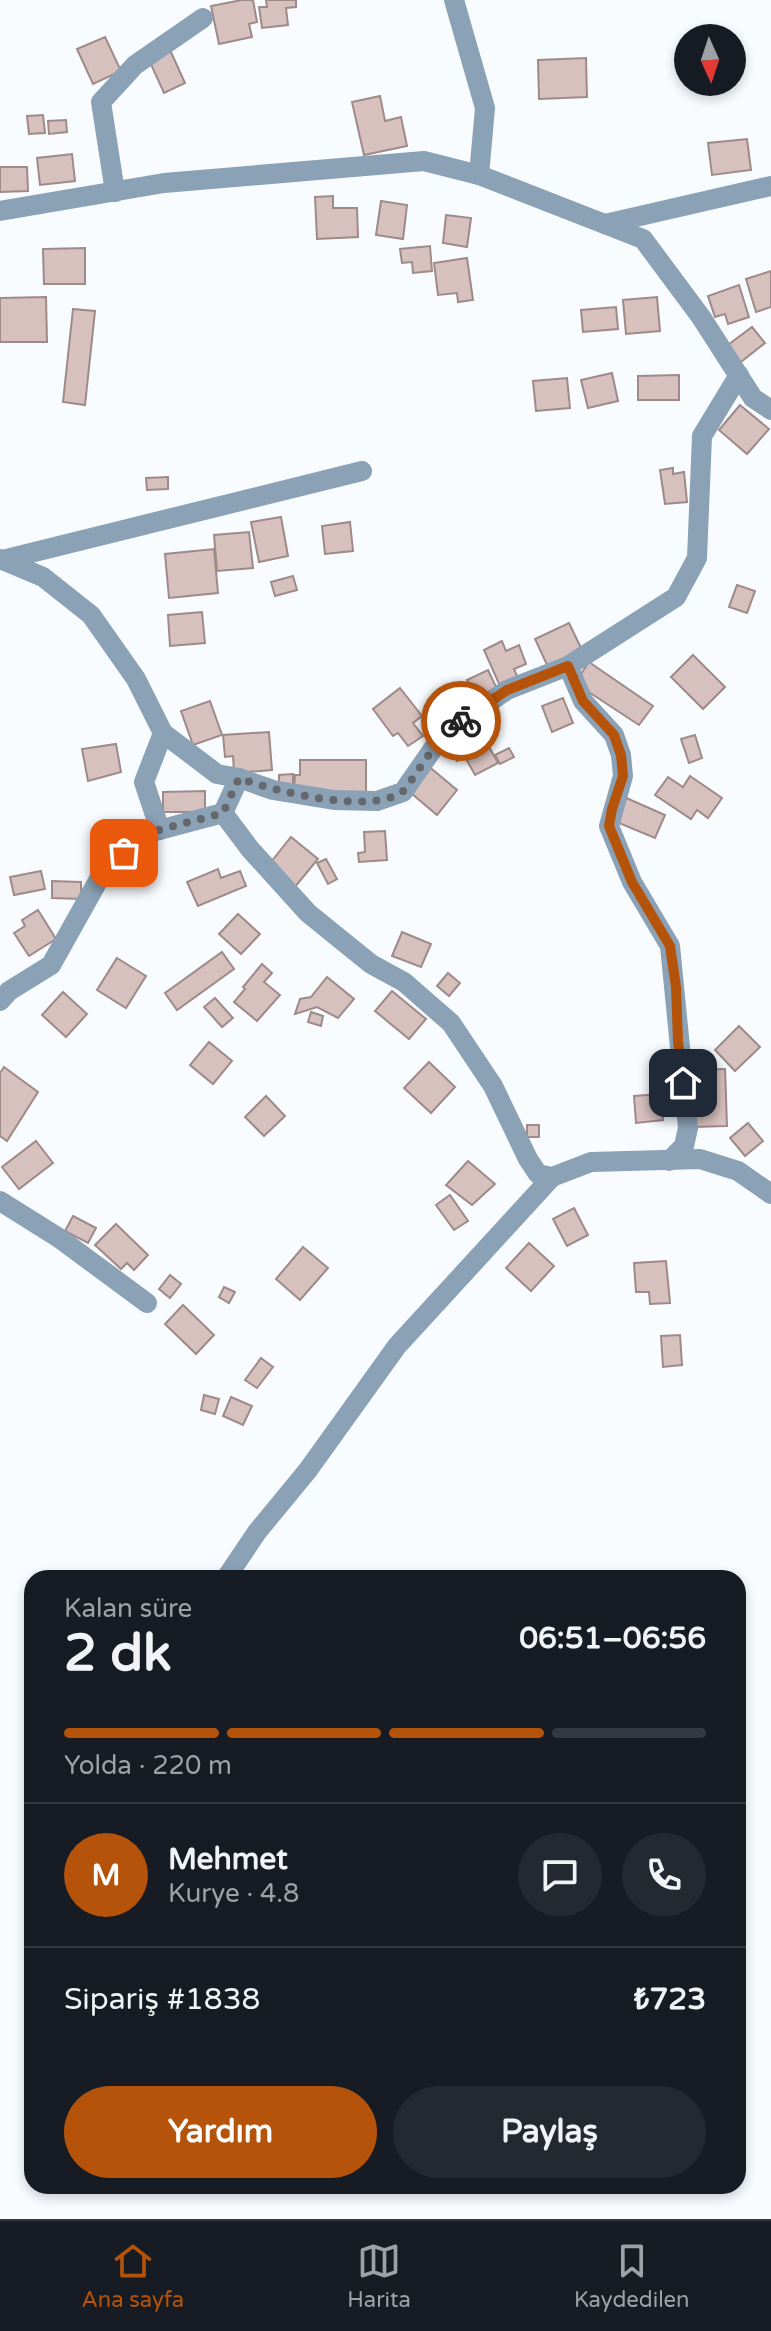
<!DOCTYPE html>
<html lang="tr">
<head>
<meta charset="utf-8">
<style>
	:root { --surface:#171b24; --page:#242831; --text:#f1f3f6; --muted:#9ea1a6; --line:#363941; --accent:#b45309 }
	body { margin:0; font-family:"Varela Round",sans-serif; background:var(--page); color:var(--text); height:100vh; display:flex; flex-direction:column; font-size:30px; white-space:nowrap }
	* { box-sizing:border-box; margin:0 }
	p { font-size:26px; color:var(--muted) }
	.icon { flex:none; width:44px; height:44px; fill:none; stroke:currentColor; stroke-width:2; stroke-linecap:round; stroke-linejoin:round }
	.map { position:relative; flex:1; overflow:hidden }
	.sheet { position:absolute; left:24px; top:1570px; width:722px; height:624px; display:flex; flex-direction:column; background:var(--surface); border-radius:24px; box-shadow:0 4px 12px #0003 }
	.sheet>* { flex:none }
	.needle { width:52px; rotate:177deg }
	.fabs { position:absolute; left:674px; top:24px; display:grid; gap:16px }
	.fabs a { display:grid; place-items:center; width:72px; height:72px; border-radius:50%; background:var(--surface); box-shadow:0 4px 12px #0003; font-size:40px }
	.pin { position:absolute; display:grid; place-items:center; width:68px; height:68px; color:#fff; margin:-34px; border-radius:16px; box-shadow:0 4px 12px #0006 }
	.courier { position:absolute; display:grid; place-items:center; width:80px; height:80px; margin:-40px; border:6px solid #b45309; border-radius:50%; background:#fff; color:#222; box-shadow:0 2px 10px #0007 }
	.summary em { font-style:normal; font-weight:700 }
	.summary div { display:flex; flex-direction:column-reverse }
	.summary { display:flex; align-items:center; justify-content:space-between; height:136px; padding:0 40px }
	h1 { font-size:52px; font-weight:700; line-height:60px }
	.bar { display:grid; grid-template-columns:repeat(4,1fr); gap:12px 8px; align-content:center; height:96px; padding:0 40px }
	.bar i { height:10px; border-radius:6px; background:var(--line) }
	.bar .current { background:var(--accent) }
	.bar p { grid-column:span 4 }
	.line { display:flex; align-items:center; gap:20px; padding:0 40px; border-top:2px solid var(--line) }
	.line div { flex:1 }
	.round { display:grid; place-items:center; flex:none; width:84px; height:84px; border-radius:42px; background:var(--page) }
	.action { display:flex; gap:16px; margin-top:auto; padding:16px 40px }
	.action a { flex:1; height:92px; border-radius:48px; background:var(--accent); color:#fff; font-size:32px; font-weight:700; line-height:92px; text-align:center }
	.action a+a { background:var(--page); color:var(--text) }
	.tab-bar { display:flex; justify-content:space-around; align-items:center; height:112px; border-top:2px solid var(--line); background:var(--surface); font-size:22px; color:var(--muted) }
	.tab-bar a { display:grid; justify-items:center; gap:4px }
	.tab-bar .current { color:var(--accent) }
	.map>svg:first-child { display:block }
	.building { fill:#d7c1bf; stroke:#9e8a88; stroke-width:2 }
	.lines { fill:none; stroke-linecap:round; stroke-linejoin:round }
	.minor { stroke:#8ba1b6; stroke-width:20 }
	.tertiary { stroke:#8ba1b6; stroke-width:20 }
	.done { stroke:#64686d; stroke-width:8; stroke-dasharray:0 14.4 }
	.route { stroke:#b45309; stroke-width:10 }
</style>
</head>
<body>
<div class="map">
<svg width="771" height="2219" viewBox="0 0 771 2219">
	<rect width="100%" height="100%" fill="#f9fcff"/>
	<g class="building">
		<polygon points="242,0 253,0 257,22 249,24 252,37 219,44 211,6"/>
		<polygon points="266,0 296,0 296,7 286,8 288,25 262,28 259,7 267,7"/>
		<polygon points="105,37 121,71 93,84 77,49"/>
		<polygon points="170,50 185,83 164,93 149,60"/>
		<polygon points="586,58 587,97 539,99 538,60"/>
		<polygon points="380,96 385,121 401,117 407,146 364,155 352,102"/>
		<polygon points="43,115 45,133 29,134 27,116"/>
		<polygon points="66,120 67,132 49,134 48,121"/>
		<polygon points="747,139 751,170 712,175 708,143"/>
		<polygon points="72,154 75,181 40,185 37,158"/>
		<polygon points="0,167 27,167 28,191 0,192"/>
		<polygon points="333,196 333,208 357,208 358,237 317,239 315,197"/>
		<polygon points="381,201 407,205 403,239 376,235"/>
		<polygon points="446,215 471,218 467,247 443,243"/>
		<polygon points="430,246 432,271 413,273 412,262 402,263 400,249"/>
		<polygon points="85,248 85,284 44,284 43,249"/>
		<polygon points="467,258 473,300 458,302 457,293 438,295 434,263"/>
		<polygon points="771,271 771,307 756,312 746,279"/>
		<polygon points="739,285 749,317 728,324 725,314 715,317 708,296"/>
		<polygon points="46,297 47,342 0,342 0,298"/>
		<polygon points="657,297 660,331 626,334 623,300"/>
		<polygon points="616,307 618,329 583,332 581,310"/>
		<polygon points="73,309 95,311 85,405 63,402"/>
		<polygon points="752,327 765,343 737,365 724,348"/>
		<polygon points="612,373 618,401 588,408 581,380"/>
		<polygon points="679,375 679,400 638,400 638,376"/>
		<polygon points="567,378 570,408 536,411 533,381"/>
		<polygon points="740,405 769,429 747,454 719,430"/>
		<polygon points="673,468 673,474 684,472 687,502 665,504 660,470"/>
		<polygon points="168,477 168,489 147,490 146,478"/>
		<polygon points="281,517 288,556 259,562 251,522"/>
		<polygon points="350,522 353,551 325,554 322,526"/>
		<polygon points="249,532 253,568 217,571 214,535"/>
		<polygon points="214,549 218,593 169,598 165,554"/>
		<polygon points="293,576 297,590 275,596 271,582"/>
		<polygon points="737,585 755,591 747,613 729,607"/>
		<polygon points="202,612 205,643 170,646 168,615"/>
		<polygon points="569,623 582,650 548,667 535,639"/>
		<polygon points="502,641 506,651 519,645 526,664 514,669 518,678 500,686 484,650"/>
		<polygon points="693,655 725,687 703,709 671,677"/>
		<polygon points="589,662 653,706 639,725 575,683"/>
		<polygon points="488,670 498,691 477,701 467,680"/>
		<polygon points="400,688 422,716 413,723 423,736 408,746 398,733 393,736 373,709"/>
		<polygon points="563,698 573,723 552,732 542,706"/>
		<polygon points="210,701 222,735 193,745 181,711"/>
		<polygon points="269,732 272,770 234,773 233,756 225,757 223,735"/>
		<polygon points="482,734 498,763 475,775 465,757 457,761 451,750"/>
		<polygon points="695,735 702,758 689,763 681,739"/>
		<polygon points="116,744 121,772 88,781 82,749"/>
		<polygon points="509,748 514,757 500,764 495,755"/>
		<polygon points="300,760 366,760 366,796 294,791 295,775 300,775"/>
		<polygon points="427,765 457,790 437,815 406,789"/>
		<polygon points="293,774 293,786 279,787 279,775"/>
		<polygon points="690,776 722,798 708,818 697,810 691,819 655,795 668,777 683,787"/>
		<polygon points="205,791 205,812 163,812 163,792"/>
		<polygon points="624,797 665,815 655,838 614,821"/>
		<polygon points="123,821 131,840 114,847 106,828"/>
		<polygon points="385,831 387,860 359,862 358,853 365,852 364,832"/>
		<polygon points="291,837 318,859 294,888 267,867"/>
		<polygon points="326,859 337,879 328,884 317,863"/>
		<polygon points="218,869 221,878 240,871 246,886 198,906 187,882"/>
		<polygon points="41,871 45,889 14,895 10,877"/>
		<polygon points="52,881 81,882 81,899 52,898"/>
		<polygon points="38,910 56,939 29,956 14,933 25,926 22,920"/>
		<polygon points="238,914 260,934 241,954 219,934"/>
		<polygon points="402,932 431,944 421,967 392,956"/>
		<polygon points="222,952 234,969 177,1010 165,993"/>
		<polygon points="117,958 146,976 126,1008 97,990"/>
		<polygon points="262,964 272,973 264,982 280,995 257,1021 234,1002 245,989 243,987"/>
		<polygon points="448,973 460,983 449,996 437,986"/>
		<polygon points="327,977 354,999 338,1018 317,1007 295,1014 300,999 311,997"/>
		<polygon points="392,991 426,1019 409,1039 375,1011"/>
		<polygon points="63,992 87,1014 66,1037 42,1015"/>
		<polygon points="215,998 233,1018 222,1027 204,1007"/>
		<polygon points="311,1012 323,1016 321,1026 308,1022"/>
		<polygon points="739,1026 760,1047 735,1071 715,1050"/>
		<polygon points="209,1042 232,1061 213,1084 190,1065"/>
		<polygon points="429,1062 455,1087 431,1113 404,1088"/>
		<polygon points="4,1067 38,1092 7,1141 0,1136 0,1073"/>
		<polygon points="725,1069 727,1126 692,1127 690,1070"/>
		<polygon points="661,1094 663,1120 636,1123 634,1096"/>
		<polygon points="266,1096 285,1116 264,1136 245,1117"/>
		<polygon points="748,1123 763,1141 745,1156 730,1138"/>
		<rect x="527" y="1125" width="12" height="12"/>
		<polygon points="36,1141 53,1163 19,1189 2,1167"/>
		<polygon points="468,1161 495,1184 472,1205 446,1185"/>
		<polygon points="450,1195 468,1221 454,1230 436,1205"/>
		<polygon points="574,1208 588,1235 567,1246 553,1219"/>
		<polygon points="73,1216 96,1228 88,1243 65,1231"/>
		<polygon points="116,1224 148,1255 134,1270 127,1263 121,1269 95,1245"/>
		<polygon points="529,1243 554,1266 531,1291 506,1268"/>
		<polygon points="303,1247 328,1268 300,1300 276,1279"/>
		<polygon points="666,1261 670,1303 650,1304 649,1292 636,1292 634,1263"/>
		<polygon points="170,1275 181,1284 170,1298 159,1289"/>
		<polygon points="224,1287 235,1292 229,1303 219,1297"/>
		<polygon points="183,1305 214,1335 196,1354 165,1324"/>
		<polygon points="680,1335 682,1365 663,1367 661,1336"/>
		<polygon points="261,1358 273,1367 257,1388 245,1380"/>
		<polygon points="204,1395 219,1399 215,1414 201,1410"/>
		<polygon points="231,1397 252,1406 243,1425 223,1416"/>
	</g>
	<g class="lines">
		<g class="minor">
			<polyline points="454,0 485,108 479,175"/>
			<polyline points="115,192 101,102 135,65 203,18"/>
			<polyline points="605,224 771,186"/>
			<polyline points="0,559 43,577 91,615 136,679 163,733 217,774 239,778 273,790 334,800 377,801 403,792 444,733 507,690 568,666 676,597 697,558 702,436 739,375"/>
			<polyline points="2,560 362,471"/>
			<polyline points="568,666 583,701 614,735 621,755 623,776 609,826 632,882 670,946 688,1128 684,1146 669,1161"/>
			<polyline points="223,813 250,849 308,913 371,964 404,982 451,1023 493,1086 528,1159 538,1174 552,1177 591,1162 700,1159 738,1171 771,1194"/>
			<polyline points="160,830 144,782 163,733"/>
			<polyline points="0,1001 9,991 51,965 103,872 144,834 223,813 239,778"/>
			<polyline points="0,1201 59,1238 147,1303"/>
			<polyline points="226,1578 257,1532 308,1470 397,1346 552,1177"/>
		</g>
		<polyline class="tertiary" points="0,211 164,183 424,161 479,175 643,239 701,317 753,398 771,410"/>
	</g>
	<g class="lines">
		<path class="done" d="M124,853L144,834L223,813L239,778C274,791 369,815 402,792C408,788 412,778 417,772C430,753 441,735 461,721"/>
		<polyline class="route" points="461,721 507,690 568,666 583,701 614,735 621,755 623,776 612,809 609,826 632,882 670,946 676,987 678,1041 683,1083"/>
	</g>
</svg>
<div class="fabs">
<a><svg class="needle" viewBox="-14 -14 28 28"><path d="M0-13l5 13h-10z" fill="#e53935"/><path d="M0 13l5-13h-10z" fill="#9ea1a6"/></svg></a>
</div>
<div class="pin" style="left:124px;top:853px;background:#ea580c"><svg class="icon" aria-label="bag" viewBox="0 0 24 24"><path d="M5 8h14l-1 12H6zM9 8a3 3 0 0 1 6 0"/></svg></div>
<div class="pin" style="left:683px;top:1083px;background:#1f2937"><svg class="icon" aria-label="home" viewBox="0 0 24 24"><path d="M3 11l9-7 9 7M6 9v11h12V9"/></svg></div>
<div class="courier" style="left:461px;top:721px"><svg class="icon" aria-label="bike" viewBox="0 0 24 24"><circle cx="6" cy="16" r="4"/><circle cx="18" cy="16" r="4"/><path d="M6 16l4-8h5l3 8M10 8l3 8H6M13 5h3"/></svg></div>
<section class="sheet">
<div class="summary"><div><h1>2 dk</h1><p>Kalan süre</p></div><em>06:51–06:56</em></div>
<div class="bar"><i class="current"></i><i class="current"></i><i class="current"></i><i></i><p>Yolda · 220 m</p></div>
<div class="line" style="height:144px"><b class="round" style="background:var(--accent);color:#fff">M</b><div><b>Mehmet</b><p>Kurye · 4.8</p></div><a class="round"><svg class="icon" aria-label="chat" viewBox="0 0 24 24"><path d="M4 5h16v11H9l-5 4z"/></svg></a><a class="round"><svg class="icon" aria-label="phone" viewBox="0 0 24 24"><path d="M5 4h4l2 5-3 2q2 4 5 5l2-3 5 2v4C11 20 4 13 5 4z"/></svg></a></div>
<div class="line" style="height:104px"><div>Sipariş #1838</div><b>₺723</b></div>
<div class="action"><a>Yardım</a><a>Paylaş</a></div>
</section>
</div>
<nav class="tab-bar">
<a class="current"><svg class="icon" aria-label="home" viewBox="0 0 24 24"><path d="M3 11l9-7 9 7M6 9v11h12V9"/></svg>Ana sayfa</a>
<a><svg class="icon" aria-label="map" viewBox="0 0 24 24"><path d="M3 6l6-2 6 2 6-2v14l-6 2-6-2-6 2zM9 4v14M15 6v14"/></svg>Harita</a>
<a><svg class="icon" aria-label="saved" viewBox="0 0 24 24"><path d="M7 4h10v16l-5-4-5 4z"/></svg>Kaydedilen</a>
</nav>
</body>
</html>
